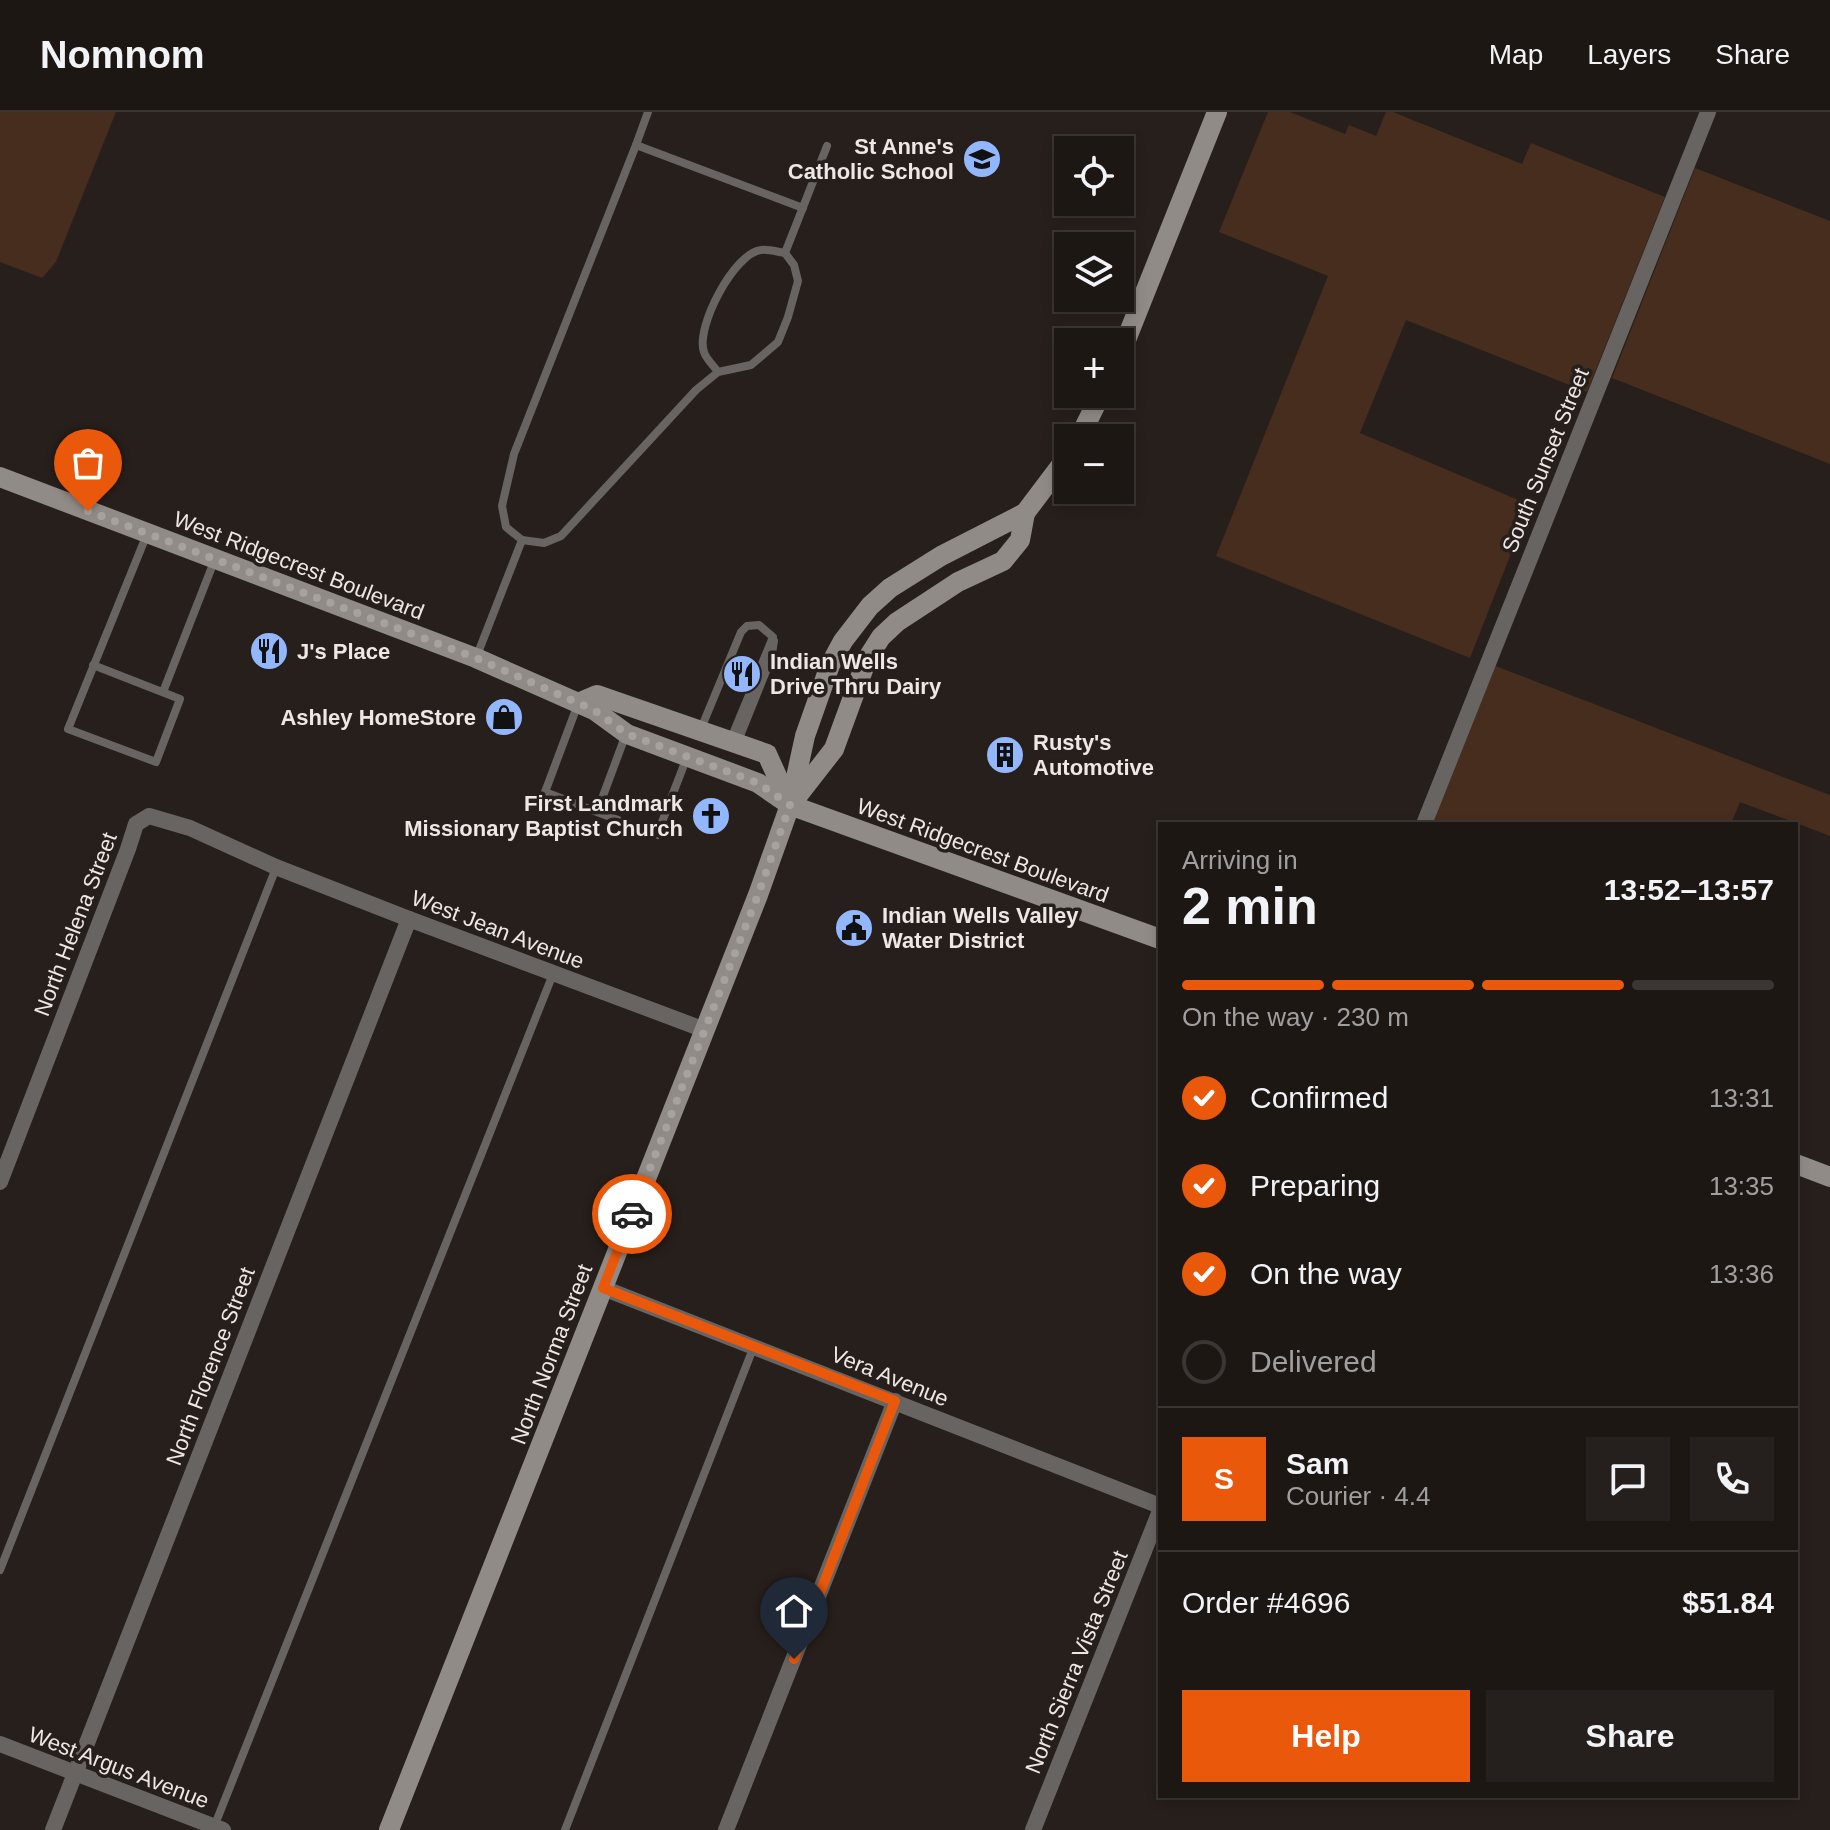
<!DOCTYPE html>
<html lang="en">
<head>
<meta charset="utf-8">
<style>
	:root { --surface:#1d1714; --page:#25201d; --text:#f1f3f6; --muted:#a09fa0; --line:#3b3634; --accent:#ea580c }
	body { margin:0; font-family:Arial,sans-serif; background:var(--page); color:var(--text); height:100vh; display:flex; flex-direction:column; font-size:30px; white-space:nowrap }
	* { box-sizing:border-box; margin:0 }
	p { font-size:26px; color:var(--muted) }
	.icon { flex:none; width:44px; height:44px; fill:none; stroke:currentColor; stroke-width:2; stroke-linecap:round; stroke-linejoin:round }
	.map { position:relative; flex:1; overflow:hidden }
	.side { position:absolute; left:1158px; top:710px; width:640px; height:976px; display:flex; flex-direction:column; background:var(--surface); border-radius:0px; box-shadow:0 4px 12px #0003,0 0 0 2px var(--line) }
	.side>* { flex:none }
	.controls { position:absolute; left:1054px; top:24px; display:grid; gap:16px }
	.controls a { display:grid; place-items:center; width:80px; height:80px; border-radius:0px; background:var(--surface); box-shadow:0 4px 12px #0003,0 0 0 2px var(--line); font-size:40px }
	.pin { position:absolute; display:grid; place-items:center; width:68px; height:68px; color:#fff; margin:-82px -34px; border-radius:50% 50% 50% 0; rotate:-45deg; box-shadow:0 0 8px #0007 }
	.pin .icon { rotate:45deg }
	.courier { position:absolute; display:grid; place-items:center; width:80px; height:80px; margin:-40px; border:6px solid #ea580c; border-radius:50%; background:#fff; color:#222; box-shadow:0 2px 10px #0007 }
	.overview em { font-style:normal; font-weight:700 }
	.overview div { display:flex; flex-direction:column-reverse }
	.overview { display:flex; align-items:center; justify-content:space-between; height:136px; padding:0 24px }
	h1 { font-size:52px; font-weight:700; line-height:60px }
	.bar { display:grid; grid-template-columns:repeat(4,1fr); gap:12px 8px; align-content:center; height:96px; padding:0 24px }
	.bar i { height:10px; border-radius:6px; background:var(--line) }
	.bar .active { background:var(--accent) }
	.bar p { grid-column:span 4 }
	.line { display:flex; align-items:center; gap:20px; padding:0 24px; border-top:2px solid var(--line) }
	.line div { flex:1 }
	.round { display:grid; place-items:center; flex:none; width:84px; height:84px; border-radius:0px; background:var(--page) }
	ol { padding:0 24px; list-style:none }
	li { display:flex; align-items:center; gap:24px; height:88px }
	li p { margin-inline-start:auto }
	li .icon { padding:8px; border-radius:50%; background:var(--accent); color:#fff; stroke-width:4 }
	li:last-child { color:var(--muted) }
	li i { width:44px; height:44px; border:4px solid var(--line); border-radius:50% }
	.primary-button { display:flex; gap:16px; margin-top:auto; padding:16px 24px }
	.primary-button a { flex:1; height:92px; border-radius:0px; background:var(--accent); color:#fff; font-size:32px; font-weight:700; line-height:92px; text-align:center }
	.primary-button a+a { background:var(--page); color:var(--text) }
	header { display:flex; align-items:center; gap:48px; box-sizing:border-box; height:112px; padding:0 40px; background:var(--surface); border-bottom:2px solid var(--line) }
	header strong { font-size:38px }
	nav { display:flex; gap:44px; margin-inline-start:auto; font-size:28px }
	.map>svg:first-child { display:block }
	.green { fill:#462d1d }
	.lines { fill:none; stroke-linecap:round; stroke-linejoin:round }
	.lane { stroke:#686462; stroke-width:8 }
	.street { stroke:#686462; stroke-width:16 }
	.secondary { stroke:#918b87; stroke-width:20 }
	.done { stroke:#a8a29e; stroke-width:8; stroke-dasharray:0 14.4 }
	.route { stroke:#ea580c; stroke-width:10 }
	.labels { text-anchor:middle; stroke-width:7; stroke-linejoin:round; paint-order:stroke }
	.poi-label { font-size:22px; font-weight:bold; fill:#ede8e5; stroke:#271f1b; text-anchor:start }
	.street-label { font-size:22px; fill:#ede8e5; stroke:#271f1b }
</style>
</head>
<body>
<header>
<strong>Nomnom</strong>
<nav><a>Map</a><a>Layers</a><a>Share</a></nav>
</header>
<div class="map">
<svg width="1830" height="1718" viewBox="0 0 1830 1718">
	<rect width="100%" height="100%" fill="#271f1b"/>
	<g class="green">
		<polygon points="0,0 116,0 56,150 42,166 0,150"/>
		<polygon points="1268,0 1290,0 1345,22 1349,13 1376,24 1386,0 1393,0 1522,52 1531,31 1665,85 1587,280 1406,208 1360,321 1530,393 1470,546 1216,444 1328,164 1219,120"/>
		<polygon points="1695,56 1830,109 1830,352 1612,266"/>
		<polygon points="1493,553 1830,683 1830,724 1740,690 1731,712 1432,712"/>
	</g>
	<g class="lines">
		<g class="lane">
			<polyline points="636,33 648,0"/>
			<polyline points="785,141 827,34"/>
			<polyline points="522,428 506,415 502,394 514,342 636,33 803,96"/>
			<path d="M476,546L522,428L544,431L561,424L696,278L718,260L751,253L778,230L788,205L798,169L794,153L785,141C778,140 768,137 761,138C734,141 695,216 704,240C706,247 714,254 718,260"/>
			<polyline points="93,553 180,587 156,650 68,617 147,422"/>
			<polyline points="163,580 215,447"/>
			<polyline points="578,592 545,680 657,723 687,645"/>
			<polyline points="700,619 741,520 747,514 759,513 773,525 730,629"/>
			<polyline points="738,629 771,547 774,529"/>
			<polyline points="597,700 626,622"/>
			<polyline points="0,1458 276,756"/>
			<polyline points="214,1715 553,862"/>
			<polyline points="565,1718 754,1234"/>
		</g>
		<g class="street">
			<polyline points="1424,712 1708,0"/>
			<polyline points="0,1070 128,737 136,712 149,704 190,716 276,755 409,807 705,918"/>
			<polyline points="603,1176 1160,1394"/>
			<polyline points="0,1632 223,1718"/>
			<polyline points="53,1718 409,807"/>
			<polyline points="726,1718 895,1289"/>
			<polyline points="1033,1718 1160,1399"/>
		</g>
		<g class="secondary">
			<polyline points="1120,243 1217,0"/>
			<polyline points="1079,326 1101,282"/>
			<polyline points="0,365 476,546 594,598 627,622 758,671 790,693 1160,827"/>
			<polyline points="578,591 597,583 767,642 790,693"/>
			<polyline points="795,687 834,637 867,547 881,525 897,510 958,470 1003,449 1020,428 1025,401"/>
			<polyline points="1796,1052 1830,1065"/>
			<polyline points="389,1718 758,783 790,693 805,624 830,553 843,529 870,494 890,476 941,444 1025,401 1068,344"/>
		</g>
	</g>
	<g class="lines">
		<polyline class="done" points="88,399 476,546 594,598 627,622 758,671 790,693 758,783 632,1102"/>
		<polyline class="route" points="632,1102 603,1176 895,1289 794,1547"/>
	</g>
	<defs>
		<symbol id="school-disc" viewBox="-11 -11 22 22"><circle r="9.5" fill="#93b7fd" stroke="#271f1b"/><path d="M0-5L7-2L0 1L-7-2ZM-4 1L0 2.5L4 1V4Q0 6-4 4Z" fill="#111"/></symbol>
		<symbol id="restaurant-disc" viewBox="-11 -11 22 22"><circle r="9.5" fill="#93b7fd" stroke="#271f1b"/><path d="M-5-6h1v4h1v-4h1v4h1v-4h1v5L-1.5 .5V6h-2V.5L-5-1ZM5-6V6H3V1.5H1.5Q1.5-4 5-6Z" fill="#111"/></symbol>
		<symbol id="shop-disc" viewBox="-11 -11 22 22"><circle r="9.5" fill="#93b7fd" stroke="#271f1b"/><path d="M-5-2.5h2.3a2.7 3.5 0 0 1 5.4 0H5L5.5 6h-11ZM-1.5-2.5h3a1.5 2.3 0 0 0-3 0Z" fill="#111"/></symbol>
		<symbol id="building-disc" viewBox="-11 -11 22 22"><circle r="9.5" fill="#93b7fd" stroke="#271f1b"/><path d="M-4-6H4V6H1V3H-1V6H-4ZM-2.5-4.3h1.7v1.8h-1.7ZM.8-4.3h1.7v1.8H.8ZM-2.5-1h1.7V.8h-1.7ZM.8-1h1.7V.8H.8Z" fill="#111"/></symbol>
		<symbol id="church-disc" viewBox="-11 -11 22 22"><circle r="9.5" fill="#93b7fd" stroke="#271f1b"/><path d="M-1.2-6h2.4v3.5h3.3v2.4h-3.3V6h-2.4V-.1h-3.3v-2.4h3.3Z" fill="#111"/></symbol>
		<symbol id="civic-disc" viewBox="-11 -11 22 22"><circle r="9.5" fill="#93b7fd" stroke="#271f1b"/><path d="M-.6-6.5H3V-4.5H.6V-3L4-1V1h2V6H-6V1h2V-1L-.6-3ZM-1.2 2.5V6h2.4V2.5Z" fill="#111"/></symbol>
	</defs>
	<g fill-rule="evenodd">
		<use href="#school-disc" x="960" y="25" width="44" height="44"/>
		<use href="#restaurant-disc" x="247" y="517" width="44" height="44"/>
		<use href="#restaurant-disc" x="720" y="540" width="44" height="44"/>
		<use href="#shop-disc" x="482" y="583" width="44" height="44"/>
		<use href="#building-disc" x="983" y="621" width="44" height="44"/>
		<use href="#church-disc" x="689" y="682" width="44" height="44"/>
		<use href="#civic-disc" x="832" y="794" width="44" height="44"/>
	</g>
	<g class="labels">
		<g class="poi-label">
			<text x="954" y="42" text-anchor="end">St Anne's<tspan x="954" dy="25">Catholic School</tspan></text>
			<text x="297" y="547">J's Place</text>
			<text x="770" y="557">Indian Wells<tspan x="770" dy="25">Drive Thru Dairy</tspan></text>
			<text x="476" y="613" text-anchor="end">Ashley HomeStore</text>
			<text x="1033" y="638">Rusty's<tspan x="1033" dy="25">Automotive</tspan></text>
			<text x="683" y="699" text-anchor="end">First Landmark<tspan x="683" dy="25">Missionary Baptist Church</tspan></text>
			<text x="882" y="811">Indian Wells Valley<tspan x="882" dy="25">Water District</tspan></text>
		</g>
		<g class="street-label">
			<text transform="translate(1545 348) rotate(-68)" y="8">South Sunset Street</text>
			<text transform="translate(299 453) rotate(21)" y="8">West Ridgecrest Boulevard</text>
			<text transform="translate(983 738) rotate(20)" y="8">West Ridgecrest Boulevard</text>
			<text transform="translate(75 812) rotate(-69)" y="8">North Helena Street</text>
			<text transform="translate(498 817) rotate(21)" y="8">West Jean Avenue</text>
			<text transform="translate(551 1242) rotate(-69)" y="8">North Norma Street</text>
			<text transform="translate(210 1254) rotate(-69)" y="8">North Florence Street</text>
			<text transform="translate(890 1264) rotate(22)" y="8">Vera Avenue</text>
			<text transform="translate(1076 1550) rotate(-68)" y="8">North Sierra Vista Street</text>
			<text transform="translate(119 1655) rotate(21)" y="8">West Argus Avenue</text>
		</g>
	</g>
</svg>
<div class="controls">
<a><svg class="icon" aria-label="locate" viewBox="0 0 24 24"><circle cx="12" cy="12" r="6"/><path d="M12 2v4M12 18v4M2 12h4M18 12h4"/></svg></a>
<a><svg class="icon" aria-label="layers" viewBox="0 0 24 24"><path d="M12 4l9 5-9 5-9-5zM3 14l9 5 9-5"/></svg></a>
<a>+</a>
<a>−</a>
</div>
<div class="pin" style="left:88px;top:399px;background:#ea580c"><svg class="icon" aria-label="bag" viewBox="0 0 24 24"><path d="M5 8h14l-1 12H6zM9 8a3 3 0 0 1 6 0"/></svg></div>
<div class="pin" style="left:794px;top:1547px;background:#1f2937"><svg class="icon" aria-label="home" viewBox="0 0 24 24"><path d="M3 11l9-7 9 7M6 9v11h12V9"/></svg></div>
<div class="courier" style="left:632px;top:1102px"><svg class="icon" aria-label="car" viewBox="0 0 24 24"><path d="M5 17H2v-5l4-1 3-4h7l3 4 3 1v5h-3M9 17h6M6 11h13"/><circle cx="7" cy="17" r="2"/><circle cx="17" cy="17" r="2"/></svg></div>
<section class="side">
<div class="overview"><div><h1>2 min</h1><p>Arriving in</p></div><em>13:52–13:57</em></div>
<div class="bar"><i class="active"></i><i class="active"></i><i class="active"></i><i></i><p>On the way · 230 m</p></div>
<ol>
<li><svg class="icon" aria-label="check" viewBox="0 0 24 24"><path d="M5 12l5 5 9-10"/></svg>Confirmed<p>13:31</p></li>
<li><svg class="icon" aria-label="check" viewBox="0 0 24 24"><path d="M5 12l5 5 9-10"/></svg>Preparing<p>13:35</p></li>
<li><svg class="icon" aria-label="check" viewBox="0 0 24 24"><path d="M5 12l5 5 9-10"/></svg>On the way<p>13:36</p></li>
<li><i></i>Delivered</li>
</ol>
<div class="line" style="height:144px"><b class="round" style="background:var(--accent);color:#fff">S</b><div><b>Sam</b><p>Courier · 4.4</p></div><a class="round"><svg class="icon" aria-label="chat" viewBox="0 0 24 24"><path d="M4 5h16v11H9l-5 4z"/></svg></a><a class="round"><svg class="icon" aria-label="phone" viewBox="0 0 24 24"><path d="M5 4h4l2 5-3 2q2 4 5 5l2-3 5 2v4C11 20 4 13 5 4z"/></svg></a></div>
<div class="line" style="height:104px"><div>Order #4696</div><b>$51.84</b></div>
<div class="primary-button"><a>Help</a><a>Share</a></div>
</section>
</div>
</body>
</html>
